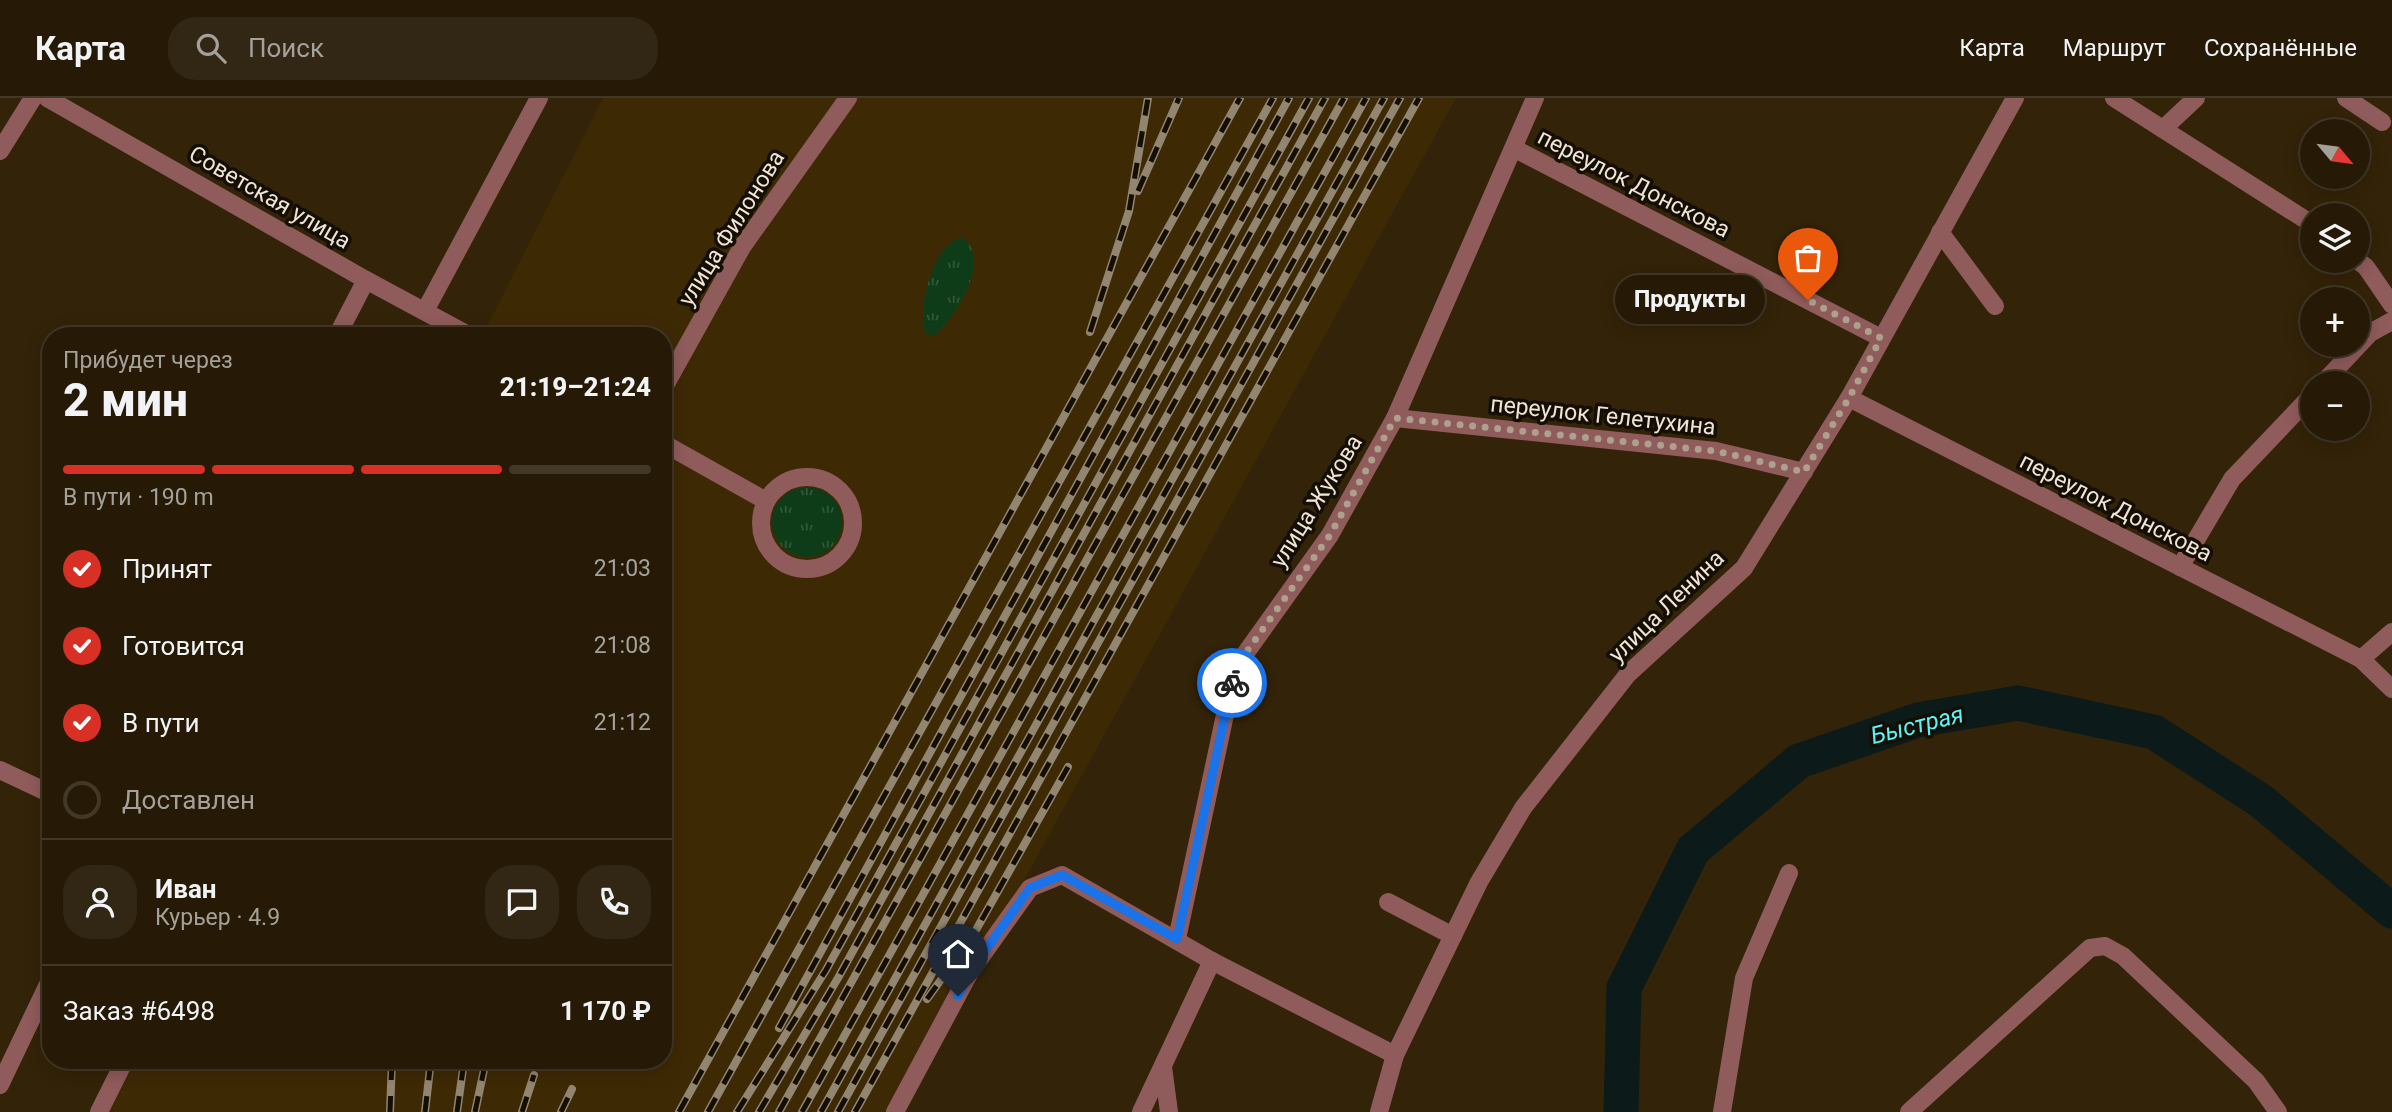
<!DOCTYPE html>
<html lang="ru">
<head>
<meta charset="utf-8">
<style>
	:root { --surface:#261a06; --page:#322714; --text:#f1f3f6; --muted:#a4a19b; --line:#423828; --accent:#d93025 }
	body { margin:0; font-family:Roboto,sans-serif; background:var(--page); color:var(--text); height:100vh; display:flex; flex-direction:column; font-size:26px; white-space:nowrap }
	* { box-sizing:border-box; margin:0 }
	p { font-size:23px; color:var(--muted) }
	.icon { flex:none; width:38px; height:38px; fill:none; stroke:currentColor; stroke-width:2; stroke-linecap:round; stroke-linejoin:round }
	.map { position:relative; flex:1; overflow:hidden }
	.details { position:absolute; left:42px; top:229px; width:630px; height:742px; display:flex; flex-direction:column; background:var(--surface); border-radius:28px; box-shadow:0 4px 18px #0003,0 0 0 2px var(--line) }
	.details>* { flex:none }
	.needle { width:46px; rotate:119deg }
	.fabs { position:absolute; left:2300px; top:21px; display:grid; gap:14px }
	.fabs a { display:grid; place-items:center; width:70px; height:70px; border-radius:50%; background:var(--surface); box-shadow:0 4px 18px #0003,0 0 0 2px var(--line); font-size:35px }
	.pin { position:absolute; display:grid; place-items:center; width:60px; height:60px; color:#fff; margin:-72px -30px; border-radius:50% 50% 50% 0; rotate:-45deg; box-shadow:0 0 7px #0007 }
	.pin .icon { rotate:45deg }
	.courier { position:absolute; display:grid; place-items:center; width:70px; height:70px; margin:-35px; border:5px solid #1a73e8; border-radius:50%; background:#fff; color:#222; box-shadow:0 2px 9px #0007 }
	.bubble { position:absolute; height:49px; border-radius:24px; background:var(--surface); box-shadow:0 4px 18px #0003,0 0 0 2px var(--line); font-size:23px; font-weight:800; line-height:49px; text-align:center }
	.summary em { font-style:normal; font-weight:800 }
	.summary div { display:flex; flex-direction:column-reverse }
	.summary { display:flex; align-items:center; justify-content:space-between; height:119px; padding:0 21px }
	h1 { font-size:46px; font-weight:800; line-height:52px }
	.bar { display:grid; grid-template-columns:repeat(4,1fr); gap:10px 7px; align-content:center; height:84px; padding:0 21px }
	.bar i { height:9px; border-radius:5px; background:var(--line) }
	.bar .selected { background:var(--accent) }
	.bar p { grid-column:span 4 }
	.line { display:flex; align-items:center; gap:18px; padding:0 21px; border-top:2px solid var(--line) }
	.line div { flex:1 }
	.round { display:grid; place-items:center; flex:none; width:74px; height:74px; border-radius:28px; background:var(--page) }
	ol { padding:0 21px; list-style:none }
	li { display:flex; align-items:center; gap:21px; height:77px }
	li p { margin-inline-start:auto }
	li .icon { padding:7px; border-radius:50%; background:var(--accent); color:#fff; stroke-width:4 }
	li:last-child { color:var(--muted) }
	li i { width:38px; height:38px; border:4px solid var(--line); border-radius:50% }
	header { display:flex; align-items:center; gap:42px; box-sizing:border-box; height:98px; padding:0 35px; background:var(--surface); border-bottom:2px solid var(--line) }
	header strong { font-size:33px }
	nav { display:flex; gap:38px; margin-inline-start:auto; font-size:24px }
	.search { width:490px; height:63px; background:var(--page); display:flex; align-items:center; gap:18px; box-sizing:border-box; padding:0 24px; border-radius:28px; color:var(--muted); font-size:26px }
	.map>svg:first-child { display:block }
	.built { fill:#3e2905 }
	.grass { fill:url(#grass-tufts) }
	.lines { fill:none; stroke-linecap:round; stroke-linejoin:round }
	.river { stroke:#0c1a1a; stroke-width:35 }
	.minor { stroke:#905b5b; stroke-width:18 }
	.rail-casing { stroke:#938671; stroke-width:8 }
	.rail { stroke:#150e04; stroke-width:5; stroke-dasharray:16; stroke-linecap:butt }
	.done { stroke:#ada08d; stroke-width:7; stroke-dasharray:0 12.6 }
	.route { stroke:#1a73e8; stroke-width:9 }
	.labels { text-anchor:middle; stroke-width:7; stroke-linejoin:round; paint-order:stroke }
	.street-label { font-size:23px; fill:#efe4d5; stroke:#150e04 }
	.water-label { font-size:24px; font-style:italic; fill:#5bf5f8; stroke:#150e04 }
</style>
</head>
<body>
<header>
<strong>Карта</strong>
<div class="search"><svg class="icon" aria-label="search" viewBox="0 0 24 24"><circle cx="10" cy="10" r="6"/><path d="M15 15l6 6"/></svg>Поиск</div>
<nav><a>Карта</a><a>Маршрут</a><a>Сохранённые</a></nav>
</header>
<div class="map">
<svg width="2392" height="1014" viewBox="0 0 2392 1014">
	<defs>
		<pattern id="grass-tufts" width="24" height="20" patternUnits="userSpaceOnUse" patternTransform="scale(1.75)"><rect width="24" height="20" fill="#0f3c18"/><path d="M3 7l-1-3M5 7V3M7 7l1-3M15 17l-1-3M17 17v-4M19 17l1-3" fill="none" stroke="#325839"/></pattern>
	</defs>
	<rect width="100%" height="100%" fill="#332308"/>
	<polygon class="built" points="603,0 1456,0 896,1014 90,1014 116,963 663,962 663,238 482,238"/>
	<g class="grass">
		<path d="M962,139C993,162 955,220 933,239L924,233C919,205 932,148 962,139Z"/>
		<circle cx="807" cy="424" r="35"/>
	</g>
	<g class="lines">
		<polyline class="river" points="1621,1014 1624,890 1693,752 1799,663 1918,622 2018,605 2154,634 2261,703 2392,813"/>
		<g class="minor">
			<polyline points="47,0 366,182 470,238"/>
			<polyline points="2114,0 2312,126"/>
			<polyline points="2346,0 2382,24"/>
			<polyline points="2163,31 2196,0"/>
			<polyline points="1515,51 1881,240"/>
			<polyline points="0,53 33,0"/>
			<polyline points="1940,134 1995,208"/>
			<polyline points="2357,162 2366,169 2392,207"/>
			<polyline points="425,213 539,0"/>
			<polyline points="337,238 366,182"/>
			<polyline points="2323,285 2370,235 2392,223"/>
			<polyline points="663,291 742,149 848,0"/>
			<polyline points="1849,300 2361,561 2392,591"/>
			<polyline points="1395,320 1716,353 1804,374"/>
			<polyline points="663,345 766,403"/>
			<circle cx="807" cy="425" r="46"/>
			<polyline points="2180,469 2232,381 2312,297"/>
			<polyline points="2361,561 2392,534"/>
			<polyline points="0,672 51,696"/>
			<polyline points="1388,804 1453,838"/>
			<polyline points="1177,841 1235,570 1330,437 1395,320 1535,0"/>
			<polyline points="1163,969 1169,1014"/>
			<polyline points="0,987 51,880"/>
			<polyline points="99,1014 125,962"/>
			<polyline points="895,1014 970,874 1030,790 1062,777 1212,863 1395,957"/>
			<polyline points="1141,1014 1212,863"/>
			<polyline points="1379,1014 1395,957 1479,784 1523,710 1628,576 1744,470 1849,300 2015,0"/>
			<polyline points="1722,1014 1744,880 1789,775"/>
			<polyline points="1909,1014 2090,850 2105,848 2123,858 2256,983 2278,1014"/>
		</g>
		<defs>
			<g id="rail">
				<polyline points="1138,93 1179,0"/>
				<polyline points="1090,234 1129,113 1148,0"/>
				<polyline points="927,901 972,839 1068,669"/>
				<polyline points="779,930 1289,0"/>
				<polyline points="390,1014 392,962"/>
				<polyline points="425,1014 431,962"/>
				<polyline points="457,1014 464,964"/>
				<polyline points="475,1014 485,967"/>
				<polyline points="522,1014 534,977"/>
				<polyline points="561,1014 572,991"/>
				<polyline points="679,1014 1240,0"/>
				<polyline points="708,1014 1273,0"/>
				<polyline points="737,1014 826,872 1309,0"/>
				<polyline points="759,1014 838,880 1325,0"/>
				<polyline points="779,1014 1344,0"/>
				<polyline points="802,1014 1366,0"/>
				<polyline points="821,1014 1384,0"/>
				<polyline points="838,1014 1400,0"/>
				<polyline points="855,1014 1419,0"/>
			</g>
		</defs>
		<use href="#rail" class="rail-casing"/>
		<use href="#rail" class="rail"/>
	</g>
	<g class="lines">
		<polyline class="done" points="1232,585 1235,570 1330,437 1395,320 1716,353 1804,374 1849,300 1881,240 1808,202"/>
		<polyline class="route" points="958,898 970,874 1030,790 1062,777 1177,841 1232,585"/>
	</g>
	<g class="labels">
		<g class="street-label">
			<text transform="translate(1634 85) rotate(27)" y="8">переулок Донскова</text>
			<text transform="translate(270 99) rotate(30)" y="8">Советская улица</text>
			<text transform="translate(731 130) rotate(-58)" y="8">улица Филонова</text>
			<text transform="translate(1603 317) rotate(6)" y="8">переулок Гелетухина</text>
			<text transform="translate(1316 403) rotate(-58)" y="8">улица Жукова</text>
			<text transform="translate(2116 409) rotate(27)" y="8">переулок Донскова</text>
			<text transform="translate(1666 508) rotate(-44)" y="8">улица Ленина</text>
		</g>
		<g class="water-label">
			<text transform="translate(1917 627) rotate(-14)" y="8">Быстрая</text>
		</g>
	</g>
</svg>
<div class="fabs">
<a><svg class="needle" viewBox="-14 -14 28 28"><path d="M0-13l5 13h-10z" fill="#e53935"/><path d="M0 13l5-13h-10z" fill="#a4a19b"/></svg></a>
<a><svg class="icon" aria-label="layers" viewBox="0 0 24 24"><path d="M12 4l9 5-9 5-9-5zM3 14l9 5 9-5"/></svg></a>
<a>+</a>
<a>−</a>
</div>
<div class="pin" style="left:1808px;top:202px;background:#ea580c"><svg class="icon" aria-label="bag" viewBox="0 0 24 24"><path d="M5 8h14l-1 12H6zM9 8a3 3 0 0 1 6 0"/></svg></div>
<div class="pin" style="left:958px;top:898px;background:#1f2937"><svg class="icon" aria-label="home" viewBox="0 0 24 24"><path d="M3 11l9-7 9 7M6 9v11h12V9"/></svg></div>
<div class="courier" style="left:1232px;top:585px"><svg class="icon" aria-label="bike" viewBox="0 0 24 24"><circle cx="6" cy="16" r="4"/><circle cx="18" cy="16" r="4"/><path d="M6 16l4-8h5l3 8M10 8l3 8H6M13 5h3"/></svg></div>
<div class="bubble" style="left:1615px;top:177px;width:150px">Продукты</div>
<section class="details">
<div class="summary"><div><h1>2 мин</h1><p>Прибудет через</p></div><em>21:19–21:24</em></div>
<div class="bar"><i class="selected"></i><i class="selected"></i><i class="selected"></i><i></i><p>В пути · 190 m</p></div>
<ol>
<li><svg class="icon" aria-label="check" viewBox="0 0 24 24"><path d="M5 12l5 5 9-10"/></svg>Принят<p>21:03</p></li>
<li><svg class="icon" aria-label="check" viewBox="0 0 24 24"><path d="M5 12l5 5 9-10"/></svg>Готовится<p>21:08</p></li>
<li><svg class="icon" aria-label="check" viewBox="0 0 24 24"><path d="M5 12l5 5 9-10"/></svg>В пути<p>21:12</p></li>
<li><i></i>Доставлен</li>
</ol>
<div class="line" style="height:126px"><a class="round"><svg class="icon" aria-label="person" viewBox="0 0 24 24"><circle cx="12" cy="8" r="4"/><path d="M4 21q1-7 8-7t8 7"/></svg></a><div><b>Иван</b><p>Курьер · 4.9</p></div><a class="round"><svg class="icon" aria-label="chat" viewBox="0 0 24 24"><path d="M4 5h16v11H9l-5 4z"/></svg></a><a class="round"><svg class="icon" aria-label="phone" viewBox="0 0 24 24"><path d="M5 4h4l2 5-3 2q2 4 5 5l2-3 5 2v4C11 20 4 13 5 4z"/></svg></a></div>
<div class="line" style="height:91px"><div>Заказ #6498</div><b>1 170 ₽</b></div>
</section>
</div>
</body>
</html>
